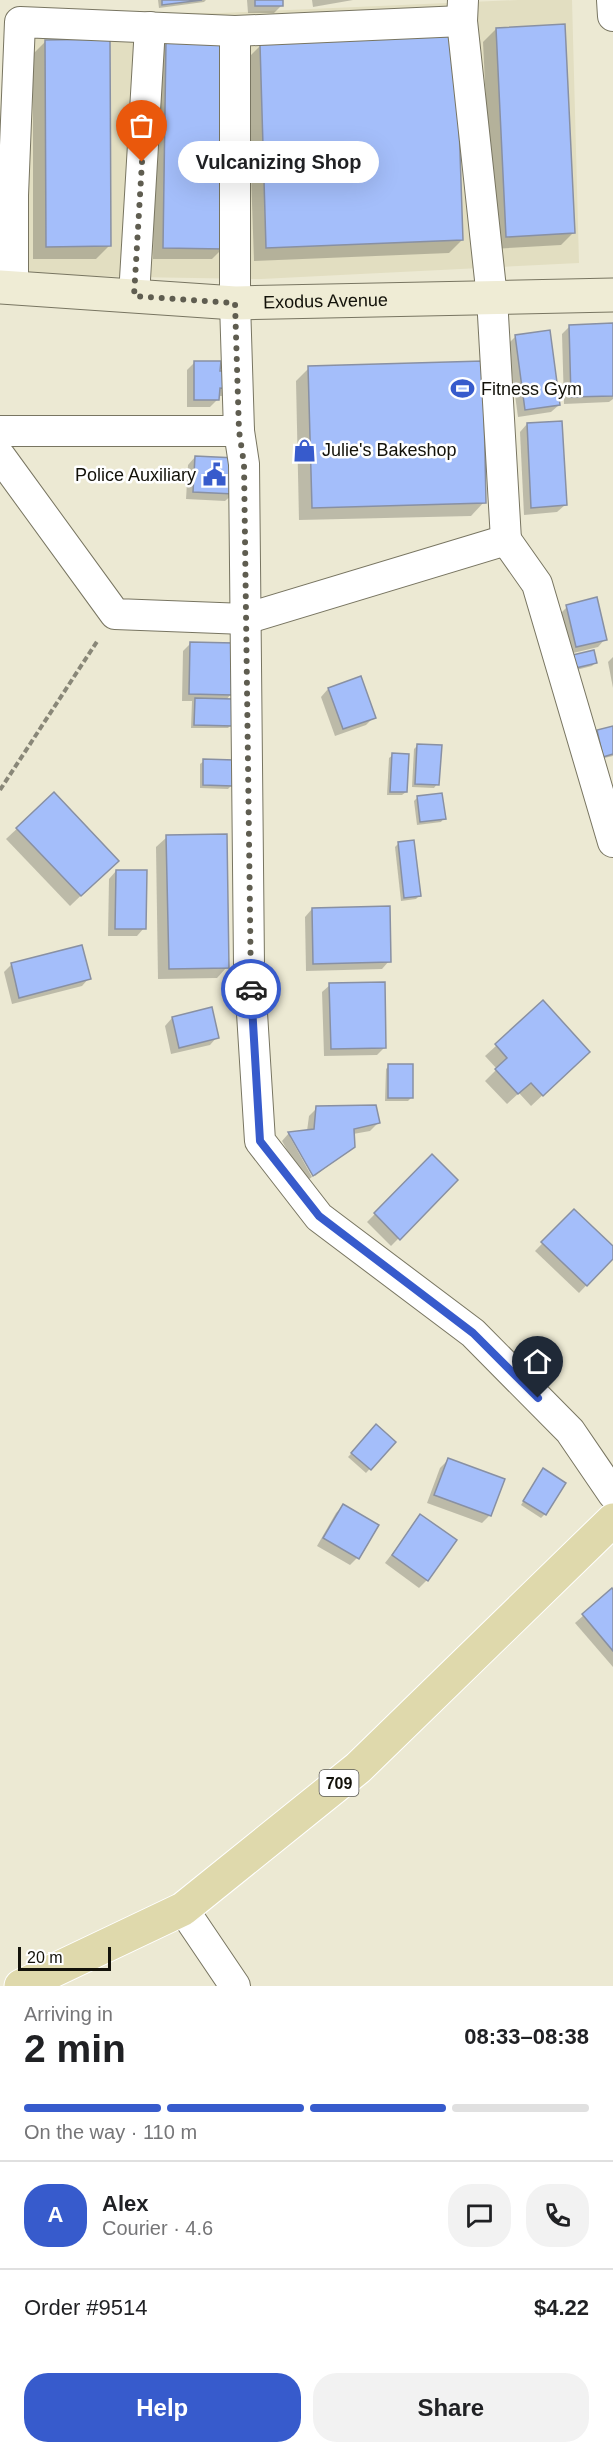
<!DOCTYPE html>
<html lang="en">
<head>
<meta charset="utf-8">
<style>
	:root { --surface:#fff; --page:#f2f2f2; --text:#202124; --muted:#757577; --line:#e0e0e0; --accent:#375bcc }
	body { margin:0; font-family:Arial,sans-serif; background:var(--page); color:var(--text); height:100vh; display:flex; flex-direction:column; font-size:22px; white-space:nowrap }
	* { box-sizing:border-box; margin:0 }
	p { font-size:20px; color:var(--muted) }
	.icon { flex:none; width:33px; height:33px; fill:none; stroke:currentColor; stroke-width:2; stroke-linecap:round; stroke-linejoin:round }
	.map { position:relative; height:1986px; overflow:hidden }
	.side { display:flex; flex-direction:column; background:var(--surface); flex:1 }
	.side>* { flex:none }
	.scale { position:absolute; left:18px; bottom:15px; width:93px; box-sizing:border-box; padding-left:6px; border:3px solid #13120a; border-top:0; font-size:16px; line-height:21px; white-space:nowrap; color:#13120a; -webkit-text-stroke:4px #fff; paint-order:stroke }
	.pin { position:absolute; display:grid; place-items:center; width:51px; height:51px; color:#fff; margin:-62px -26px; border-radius:50% 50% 50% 0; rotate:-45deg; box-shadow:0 0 6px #0007 }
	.pin .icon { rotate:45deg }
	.courier { position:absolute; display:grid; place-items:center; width:60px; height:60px; margin:-30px; border:4px solid #375bcc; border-radius:50%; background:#fff; color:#222; box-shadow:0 2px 8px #0007 }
	.bubble { position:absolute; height:42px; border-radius:21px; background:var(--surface); box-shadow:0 6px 24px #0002; font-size:20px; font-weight:700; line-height:42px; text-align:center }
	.headline em { font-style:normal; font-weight:700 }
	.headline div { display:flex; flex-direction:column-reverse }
	.headline { display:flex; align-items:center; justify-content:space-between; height:102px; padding:0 24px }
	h1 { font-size:39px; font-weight:700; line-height:45px }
	.bar { display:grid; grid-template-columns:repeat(4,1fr); gap:9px 6px; align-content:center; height:72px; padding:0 24px }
	.bar i { height:8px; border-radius:4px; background:var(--line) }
	.bar .current { background:var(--accent) }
	.bar p { grid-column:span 4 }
	.line { display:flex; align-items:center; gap:15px; padding:0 24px; border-top:2px solid var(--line) }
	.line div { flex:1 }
	.round { display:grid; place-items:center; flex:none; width:63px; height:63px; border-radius:24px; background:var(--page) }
	.button { display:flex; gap:12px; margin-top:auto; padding:12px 24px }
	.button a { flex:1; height:69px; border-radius:24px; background:var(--accent); color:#fff; font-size:24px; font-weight:700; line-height:69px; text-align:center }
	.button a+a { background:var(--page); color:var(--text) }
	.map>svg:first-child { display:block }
	.built { fill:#e2dec1 }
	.shadow { fill:#0003 }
	.building { fill:#a4befa; stroke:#8890a3; stroke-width:1.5 }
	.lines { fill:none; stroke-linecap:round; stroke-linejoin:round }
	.street-casing { stroke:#787561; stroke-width:32 }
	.secondary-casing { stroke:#787561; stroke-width:35 }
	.primary-casing { stroke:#fff; stroke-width:35 }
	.path { stroke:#898778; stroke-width:4; stroke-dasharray:6 3; stroke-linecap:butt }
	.street { stroke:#fff; stroke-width:30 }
	.secondary { stroke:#efecd5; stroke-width:33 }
	.primary { stroke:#dfd9ac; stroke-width:33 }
	.done { stroke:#5f5d50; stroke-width:6; stroke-dasharray:0 10.8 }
	.route { stroke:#375bcc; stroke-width:8 }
	.labels { text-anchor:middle; stroke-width:5; stroke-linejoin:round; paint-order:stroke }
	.shield { fill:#fff; stroke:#5a5954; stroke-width:1.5 }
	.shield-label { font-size:16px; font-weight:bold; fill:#13120a }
	.street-label { font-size:18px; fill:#13120a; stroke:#fff }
	.poi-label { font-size:18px; fill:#13120a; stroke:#fff; text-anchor:start }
</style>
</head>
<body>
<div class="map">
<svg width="613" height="1986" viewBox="0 0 613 1986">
	<rect width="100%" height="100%" fill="#ece9d3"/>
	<polygon class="built" points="518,0 572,0 579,263 261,279 11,275 15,12 221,13"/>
	<g class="shadow">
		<polygon points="158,0 206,0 204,2 159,8"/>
		<polygon points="247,0 282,0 282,5 274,13 248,13"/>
		<polygon points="312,0 353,0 313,7"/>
		<polygon points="496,29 574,232 561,245 493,249 483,42"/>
		<polygon points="46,41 109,246 96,259 33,259 33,54"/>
		<polygon points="167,43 223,248 212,259 153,259 156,54"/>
		<polygon points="260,46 462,240 449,253 254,261 247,59"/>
		<polygon points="613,325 613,399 609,402 564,404 562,334 569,327"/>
		<polygon points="516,336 559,405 551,412 518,417 508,344"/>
		<polygon points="195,362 219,373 230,388 222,396 218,396 218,399 210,407 187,407 187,370"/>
		<polygon points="309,368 484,502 471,516 299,520 296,381"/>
		<polygon points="527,424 565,505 557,512 524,515 520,432"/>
		<polygon points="195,457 233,494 225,501 186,499 188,465"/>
		<polygon points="567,607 605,639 598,647 569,654 560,614"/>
		<polygon points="191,643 231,694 226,700 231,725 228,728 191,728 192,701 182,701 183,651"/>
		<polygon points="593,651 595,663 592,666 564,673"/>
		<polygon points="613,657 613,688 608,662"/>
		<polygon points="360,678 374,717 366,725 335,736 321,697 328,689"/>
		<polygon points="613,728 613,756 600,759 594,735 597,731"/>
		<polygon points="418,745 437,784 434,788 412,787 414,749"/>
		<polygon points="393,755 406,792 402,795 387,795 389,758"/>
		<polygon points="204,761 232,785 228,789 200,788 200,764"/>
		<polygon points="54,794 117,861 70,906 6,839"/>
		<polygon points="417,798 444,818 441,822 417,825 414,801"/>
		<polygon points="167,837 227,967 217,978 158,979 156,847"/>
		<polygon points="398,844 420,895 416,899 401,901 395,847"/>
		<polygon points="116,871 144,928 137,936 108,936 109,879"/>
		<polygon points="312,909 389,961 382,969 306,971 305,917"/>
		<polygon points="11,965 89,978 82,986 12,1004 4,972"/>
		<polygon points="330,985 385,1047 377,1055 324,1056 322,992"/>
		<polygon points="543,1003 578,1062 531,1106 519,1093 507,1104 485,1081 497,1069 485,1056"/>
		<polygon points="172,1018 217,1037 210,1045 171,1054 165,1026"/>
		<polygon points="389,1066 412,1097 408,1101 385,1101 386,1069"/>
		<polygon points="317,1108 378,1123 370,1131 353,1134 354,1146 315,1176 293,1137 290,1137 312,1177 305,1182 282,1141 289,1133 307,1131 309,1116"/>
		<polygon points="432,1156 456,1180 391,1246 367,1222"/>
		<polygon points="574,1211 613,1249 613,1257 579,1293 535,1251"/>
		<polygon points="376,1427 394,1442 366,1473 348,1457"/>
		<polygon points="448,1460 490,1515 482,1523 427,1503 440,1468"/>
		<polygon points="540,1474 545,1514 541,1518 521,1505"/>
		<polygon points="343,1506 357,1558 350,1565 317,1546 336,1513"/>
		<polygon points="421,1516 427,1580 419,1588 385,1563"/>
		<polygon points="612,1590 613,1592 613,1667 575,1623"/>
	</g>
	<g class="building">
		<polygon points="162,0 202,0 162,5"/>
		<rect x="255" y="0" width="28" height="6"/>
		<polygon points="565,24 575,233 506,237 496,28"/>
		<polygon points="456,36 463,240 266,248 260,44"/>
		<polygon points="110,39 111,246 46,247 45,40"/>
		<polygon points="166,41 227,42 224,249 163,248"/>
		<polygon points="613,323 613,396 571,397 569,325"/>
		<polygon points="550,330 560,405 525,410 515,335"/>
		<polygon points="194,361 221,361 220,371 231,371 231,389 220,388 219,400 194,400"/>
		<polygon points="483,361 486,503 312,508 308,366"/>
		<polygon points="562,421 567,505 531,508 527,423"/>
		<polygon points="195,456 236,458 234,494 193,492"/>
		<polygon points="597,597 607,640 576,647 566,605"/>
		<polygon points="190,642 234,643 233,695 189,694"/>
		<polygon points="594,650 597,663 567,670 564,657"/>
		<polygon points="361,676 376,718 343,729 328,688"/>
		<polygon points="195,698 233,699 233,726 194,725"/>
		<polygon points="613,726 613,754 603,757 597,730"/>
		<polygon points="417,744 442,745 439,785 415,784"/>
		<polygon points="392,753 409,754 407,792 390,792"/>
		<polygon points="203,759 234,760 233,786 203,785"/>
		<polygon points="54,792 119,861 81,896 16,828"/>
		<polygon points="442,793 446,819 420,822 417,796"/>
		<polygon points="227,834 229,968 169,969 166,835"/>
		<polygon points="414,840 421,896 404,898 398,842"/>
		<polygon points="116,870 147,870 146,929 115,929"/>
		<polygon points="390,906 391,962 313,964 312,908"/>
		<polygon points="82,945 91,979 19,998 11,963"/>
		<polygon points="385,982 386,1048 331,1049 329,983"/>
		<polygon points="543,1000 590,1052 543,1096 531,1083 518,1094 495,1069 507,1058 495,1044"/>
		<polygon points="212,1007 219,1038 179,1048 172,1017"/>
		<rect x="388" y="1064" width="25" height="34"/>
		<polygon points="376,1105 380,1123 354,1129 355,1147 313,1176 288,1132 314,1129 316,1106"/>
		<polygon points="432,1154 458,1180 400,1240 374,1213"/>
		<polygon points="574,1209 613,1246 613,1259 587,1286 541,1242"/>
		<polygon points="376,1424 396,1442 371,1470 351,1453"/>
		<polygon points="448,1458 505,1479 491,1516 434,1495"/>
		<polygon points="543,1468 566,1483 546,1515 523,1501"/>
		<polygon points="343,1504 379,1525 359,1559 323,1538"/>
		<polygon points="420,1514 457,1540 428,1581 392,1555"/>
		<polygon points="612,1588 613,1590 613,1651 582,1614"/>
	</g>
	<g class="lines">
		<defs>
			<g id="street">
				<polyline points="612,0 613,16"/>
				<polyline points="235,31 235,303 239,431 244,464 249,965 260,1141 319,1217 473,1333 570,1431 613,1494"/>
				<polyline points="13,288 13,195 20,22 235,31 462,21"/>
				<polyline points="134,296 150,27"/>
				<polyline points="0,431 239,431"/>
				<polyline points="0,456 115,614 245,619 506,540 492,298 462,21 463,0"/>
				<polyline points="506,540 537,584 613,842"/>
				<polyline points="183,1909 235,1986"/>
			</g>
			<g id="secondary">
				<path id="s1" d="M0,287L235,303L613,295"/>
			</g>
			<polyline id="primary" points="21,1986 183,1909 358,1768 613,1520"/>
		</defs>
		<use href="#street" class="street-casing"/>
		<use href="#secondary" class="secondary-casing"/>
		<use href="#primary" class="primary-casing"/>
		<polyline class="path" points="0,790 98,640"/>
		<use href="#street" class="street"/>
		<use href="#secondary" class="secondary"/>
		<use href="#primary" class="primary"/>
	</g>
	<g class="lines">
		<polyline class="done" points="142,162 134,296 235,303 239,431 244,464 251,989"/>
		<polyline class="route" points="251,989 260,1141 319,1216 473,1333 538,1398"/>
	</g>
	<defs>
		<symbol id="stadium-bare" viewBox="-9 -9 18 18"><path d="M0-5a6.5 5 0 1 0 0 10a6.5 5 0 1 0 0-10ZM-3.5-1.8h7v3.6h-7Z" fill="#375bcc" stroke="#fff" stroke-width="2.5" paint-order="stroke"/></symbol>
		<symbol id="shop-bare" viewBox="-9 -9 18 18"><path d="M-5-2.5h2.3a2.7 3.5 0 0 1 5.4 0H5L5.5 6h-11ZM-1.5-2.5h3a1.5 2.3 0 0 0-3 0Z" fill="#375bcc" stroke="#fff" stroke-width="2.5" paint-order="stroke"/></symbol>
		<symbol id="civic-bare" viewBox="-9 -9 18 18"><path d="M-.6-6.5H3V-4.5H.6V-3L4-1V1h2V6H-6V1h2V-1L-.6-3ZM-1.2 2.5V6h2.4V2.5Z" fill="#375bcc" stroke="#fff" stroke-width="2.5" paint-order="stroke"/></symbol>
	</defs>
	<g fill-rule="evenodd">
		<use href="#stadium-bare" x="446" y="372" width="33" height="33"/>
		<use href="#shop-bare" x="288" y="434" width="33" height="33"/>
		<use href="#civic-bare" x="198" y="458" width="33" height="33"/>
	</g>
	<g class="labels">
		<rect class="shield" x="319.5" y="1770" width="39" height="26" rx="4.5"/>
		<g class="shield-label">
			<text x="339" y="1789">709</text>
		</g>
		<g class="street-label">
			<text dy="6" stroke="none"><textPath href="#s1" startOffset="326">Exodus Avenue</textPath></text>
		</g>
		<g class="poi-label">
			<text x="481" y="395">Fitness Gym</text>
			<text x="322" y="456">Julie's Bakeshop</text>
			<text x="196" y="481" text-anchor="end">Police Auxiliary</text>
		</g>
	</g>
</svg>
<div class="scale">20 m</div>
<div class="pin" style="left:142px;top:162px;background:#ea580c"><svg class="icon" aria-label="bag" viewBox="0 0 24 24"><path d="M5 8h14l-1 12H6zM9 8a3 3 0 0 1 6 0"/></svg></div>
<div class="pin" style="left:538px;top:1398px;background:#1f2937"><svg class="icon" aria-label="home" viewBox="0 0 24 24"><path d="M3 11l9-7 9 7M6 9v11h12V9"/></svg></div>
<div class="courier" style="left:251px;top:989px"><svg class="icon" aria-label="car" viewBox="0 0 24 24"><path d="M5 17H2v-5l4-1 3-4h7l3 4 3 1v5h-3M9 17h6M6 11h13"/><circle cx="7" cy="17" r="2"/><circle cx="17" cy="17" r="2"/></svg></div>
<div class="bubble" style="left:178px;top:141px;width:201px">Vulcanizing Shop</div>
</div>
<section class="side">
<div class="headline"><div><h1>2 min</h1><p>Arriving in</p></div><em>08:33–08:38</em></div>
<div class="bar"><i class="current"></i><i class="current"></i><i class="current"></i><i></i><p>On the way · 110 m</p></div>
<div class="line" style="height:108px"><b class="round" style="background:var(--accent);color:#fff">A</b><div><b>Alex</b><p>Courier · 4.6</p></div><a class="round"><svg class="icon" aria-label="chat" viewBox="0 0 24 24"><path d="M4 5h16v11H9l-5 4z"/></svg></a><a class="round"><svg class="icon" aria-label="phone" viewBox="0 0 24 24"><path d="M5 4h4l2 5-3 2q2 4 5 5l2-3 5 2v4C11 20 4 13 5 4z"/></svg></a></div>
<div class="line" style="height:78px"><div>Order #9514</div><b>$4.22</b></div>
<div class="button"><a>Help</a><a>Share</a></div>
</section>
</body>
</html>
